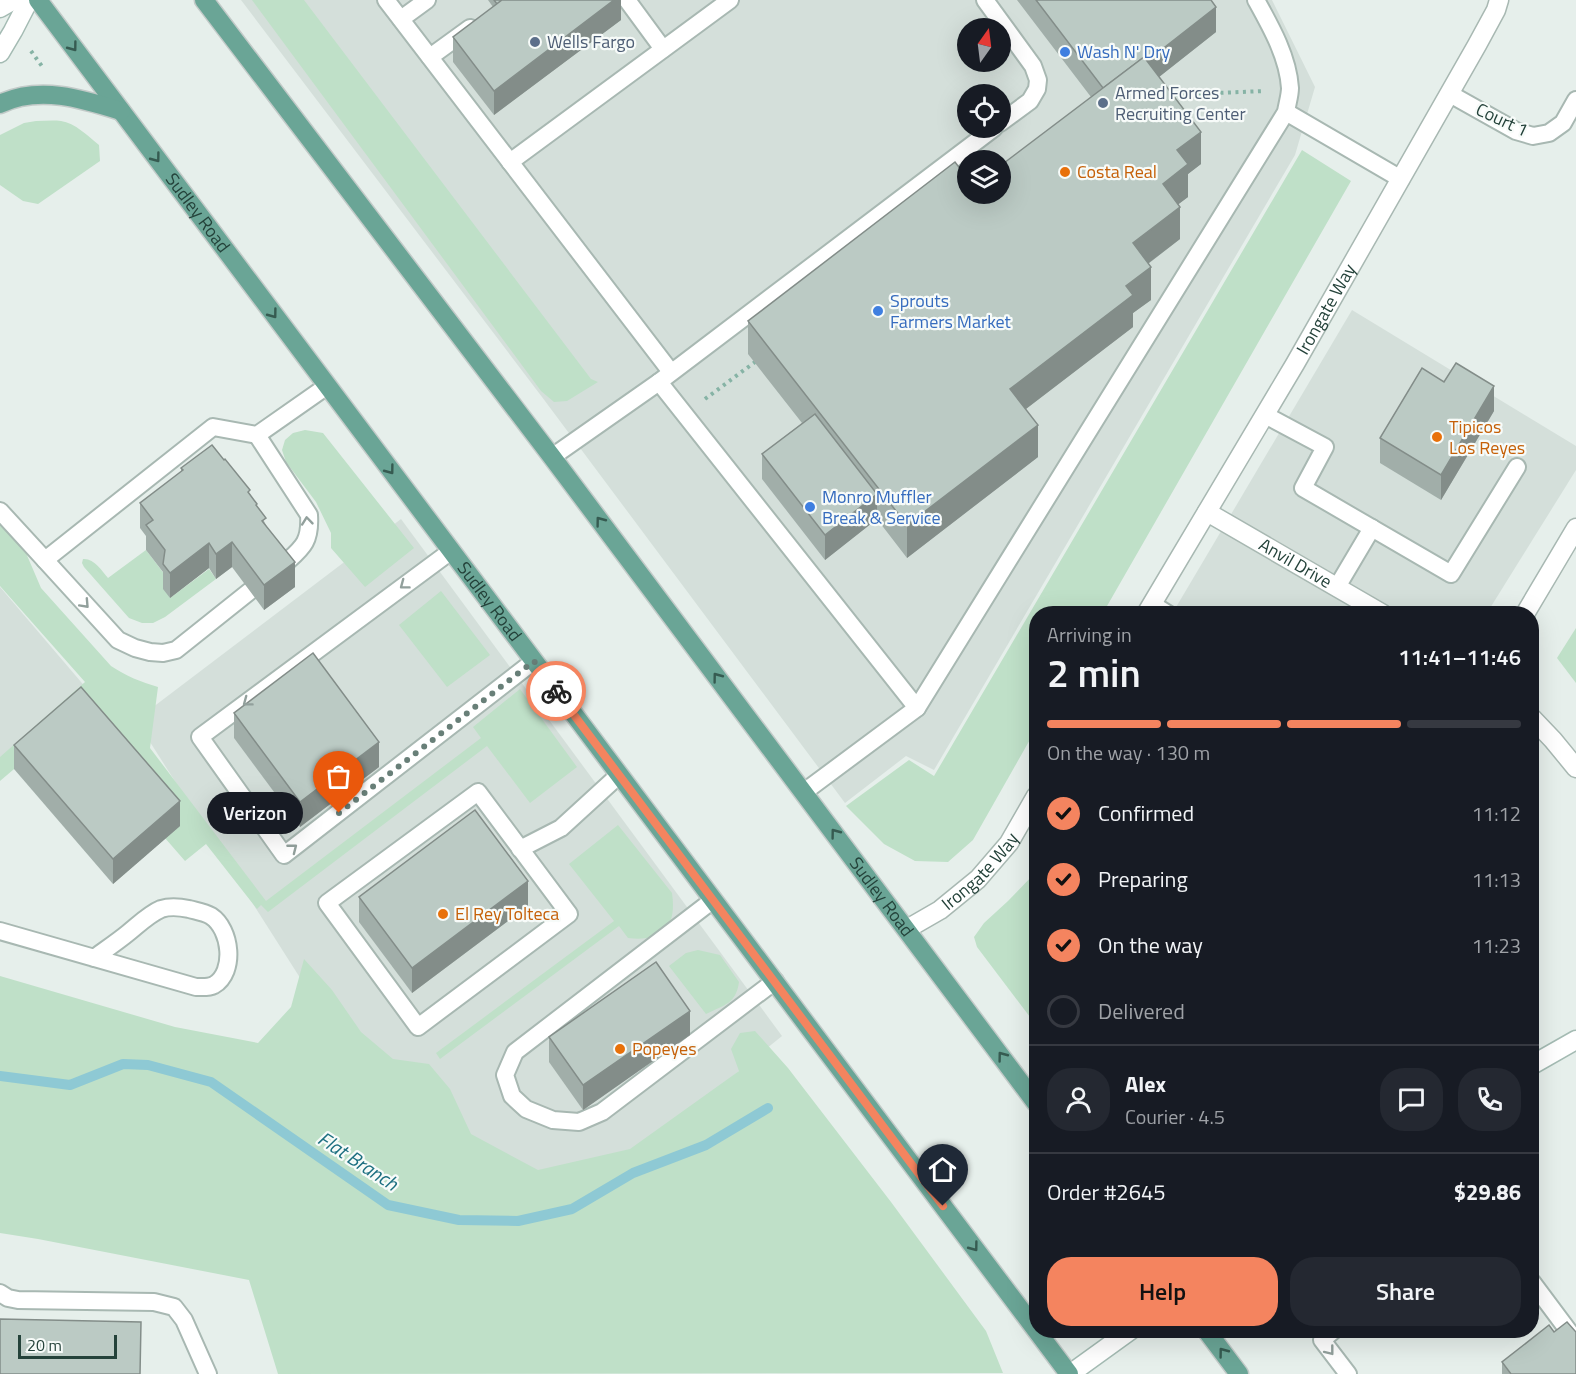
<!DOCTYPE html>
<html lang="en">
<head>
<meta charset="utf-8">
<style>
	:root { --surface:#171b24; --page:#242831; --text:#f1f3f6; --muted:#9ea1a6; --line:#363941; --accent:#f4845f }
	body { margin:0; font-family:"Titillium Web",sans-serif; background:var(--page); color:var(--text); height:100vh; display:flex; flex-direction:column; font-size:22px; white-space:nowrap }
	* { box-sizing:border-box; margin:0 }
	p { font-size:20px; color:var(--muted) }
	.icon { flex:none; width:33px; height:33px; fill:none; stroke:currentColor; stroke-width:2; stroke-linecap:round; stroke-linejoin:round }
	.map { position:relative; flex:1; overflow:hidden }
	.details { position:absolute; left:1029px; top:606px; width:510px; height:732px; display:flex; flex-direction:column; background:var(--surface); border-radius:24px; box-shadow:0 6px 24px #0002 }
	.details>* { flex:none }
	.needle { width:39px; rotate:14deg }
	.tools { position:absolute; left:957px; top:18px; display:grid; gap:12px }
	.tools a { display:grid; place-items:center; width:54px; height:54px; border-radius:50%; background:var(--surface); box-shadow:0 6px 24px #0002; font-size:30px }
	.scale { position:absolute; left:18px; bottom:15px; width:99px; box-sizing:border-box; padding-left:6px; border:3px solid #24423a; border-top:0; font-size:16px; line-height:21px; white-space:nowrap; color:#24423a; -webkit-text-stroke:4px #f7fbf9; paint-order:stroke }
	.pin { position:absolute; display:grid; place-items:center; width:51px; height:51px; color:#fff; margin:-62px -26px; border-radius:50% 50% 50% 0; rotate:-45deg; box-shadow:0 0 6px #0007 }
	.pin .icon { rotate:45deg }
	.courier { position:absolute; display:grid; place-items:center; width:60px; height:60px; margin:-30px; border:4px solid #f4845f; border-radius:50%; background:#fff; color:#222; box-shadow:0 2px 8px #0007 }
	.bubble { position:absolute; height:42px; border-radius:21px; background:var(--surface); box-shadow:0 6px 24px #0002; font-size:20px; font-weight:600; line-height:42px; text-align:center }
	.head em { font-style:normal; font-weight:600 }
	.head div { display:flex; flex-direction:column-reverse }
	.head { display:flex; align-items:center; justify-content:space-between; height:102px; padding:0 18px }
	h1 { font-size:39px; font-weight:600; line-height:45px }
	.bar { display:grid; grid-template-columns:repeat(4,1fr); gap:9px 6px; align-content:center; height:72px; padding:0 18px }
	.bar i { height:8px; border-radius:4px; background:var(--line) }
	.bar .on { background:var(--accent) }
	.bar p { grid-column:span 4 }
	.line { display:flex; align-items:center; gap:15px; padding:0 18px; border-top:2px solid var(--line) }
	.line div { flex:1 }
	.round { display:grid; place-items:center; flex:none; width:63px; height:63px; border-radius:24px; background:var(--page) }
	ol { padding:0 18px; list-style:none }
	li { display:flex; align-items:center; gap:18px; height:66px }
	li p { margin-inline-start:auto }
	li .icon { padding:6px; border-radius:50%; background:var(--accent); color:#111; stroke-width:4 }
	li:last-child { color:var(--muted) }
	li i { width:33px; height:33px; border:3px solid var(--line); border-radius:50% }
	.action { display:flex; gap:12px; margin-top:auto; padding:12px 18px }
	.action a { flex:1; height:69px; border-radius:24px; background:var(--accent); color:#111; font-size:24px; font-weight:600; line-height:69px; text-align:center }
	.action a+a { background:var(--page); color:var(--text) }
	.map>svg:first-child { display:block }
	.built { fill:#d4dfda; fill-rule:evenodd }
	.green { fill:#bfe0c8 }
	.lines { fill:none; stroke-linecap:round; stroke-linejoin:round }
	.stream { stroke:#8ec9d4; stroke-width:10 }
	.lane-casing { stroke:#a8b8b2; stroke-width:20 }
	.street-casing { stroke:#a8b8b2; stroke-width:21 }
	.secondary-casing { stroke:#a4bbb3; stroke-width:21 }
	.primary-casing { stroke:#c2cac8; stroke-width:21 }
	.path { stroke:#86b3a5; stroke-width:4; stroke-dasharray:3 4.5; stroke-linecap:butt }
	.lane { stroke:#fff; stroke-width:16 }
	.street { stroke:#fff; stroke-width:18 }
	.secondary { stroke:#fff; stroke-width:18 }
	.primary { stroke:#6aa596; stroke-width:18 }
	.wall { fill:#a1aea9 }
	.shaded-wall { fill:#838d89 }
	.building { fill:#bbcac4; stroke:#838d89; stroke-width:1.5 }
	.oneway { stroke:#365b51 }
	.oneway2 { stroke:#92a09c }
	.done { stroke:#687f78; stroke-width:6; stroke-dasharray:0 10.8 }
	.route { stroke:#f4845f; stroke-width:8 }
	.service-dot { fill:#5c6f8a; stroke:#f7fbf9; stroke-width:2 }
	.shop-dot { fill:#3f7fe0; stroke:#f7fbf9; stroke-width:2 }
	.food-dot { fill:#e8710a; stroke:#f7fbf9; stroke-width:2 }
	.labels { text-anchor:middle; stroke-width:4.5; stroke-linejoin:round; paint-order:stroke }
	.service-label { font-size:18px; fill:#4e5e75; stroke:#f7fbf9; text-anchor:start }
	.shop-label { font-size:18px; fill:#366cbe; stroke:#f7fbf9; text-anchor:start }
	.street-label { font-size:18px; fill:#24423a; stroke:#f7fbf9 }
	.food-label { font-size:18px; fill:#c56008; stroke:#f7fbf9; text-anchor:start }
	.water-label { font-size:20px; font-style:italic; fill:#1c6f80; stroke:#f7fbf9 }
</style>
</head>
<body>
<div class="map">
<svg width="1576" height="1374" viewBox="0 0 1576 1374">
	<rect width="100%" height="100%" fill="#e6efeb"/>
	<g class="built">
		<path d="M241,0H1272L1315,87L1295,155L934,770L906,756L845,803L542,397ZM968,28H1000V62H968ZM968,94H1000V128H968ZM968,160H1000V194H968Z"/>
		<polygon points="1352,310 1576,446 1576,470 1487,613 1172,614"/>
		<polygon points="401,519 782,1036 616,1171 498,1171 332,1028 136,720"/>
		<polygon points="0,587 87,689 0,759"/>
	</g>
	<g class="green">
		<polygon points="252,0 304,0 591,379 598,382 567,401 554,402 541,391"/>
		<path d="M36,121C44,121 53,120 61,121C75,123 88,136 99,145L100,161L38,204L23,201L0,185V135L24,123Z"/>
		<polygon points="1302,150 1351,181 1103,613 1036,614 1036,729 973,840 948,862 915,861 884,844 846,806 909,760 934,776"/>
		<polygon points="305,430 323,433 414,548 365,587 331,548 331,533 316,502 286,462 282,450 285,440 293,433"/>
		<path d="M0,525L26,553L41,588L111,666C126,676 141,682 158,687L150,748L266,901L481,738L473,727L520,689L577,767L530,803L487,746L268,912L261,905L257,909L206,844L185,861L165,838L179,826L81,712L0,781V757L85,682L0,586Z"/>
		<path d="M146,550L165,575L170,598L209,569L216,579L165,617L153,623H142L129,618L84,567L82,563L83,559C94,558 102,571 108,578Z"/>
		<polygon points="441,591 490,655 447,687 399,625"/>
		<polygon points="1576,628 1576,683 1557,658"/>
		<path d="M618,825L672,893C677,927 663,942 628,938L619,926L440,1059L436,1053L614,921L569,864Z"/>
		<polygon points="1036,872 1036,1025 977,947 974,937 984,923 1008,901"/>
		<path d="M698,950L720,955L739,982C736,1004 724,1005 706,1014L669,966L686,953Z"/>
		<polygon points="304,959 332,990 361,1032 393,1059 429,1064 450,1089 471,1134 538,1170 630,1149 739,1071 731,1049 740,1033 755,1031 788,1068 891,1202 986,1331 1003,1373 278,1374 249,1280 38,1239 0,1233 0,976 175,1027 258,1043 291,1007"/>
	</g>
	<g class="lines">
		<polyline class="stream" points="0,1076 70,1085 123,1064 148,1065 211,1082 388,1205 459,1220 518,1221 572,1209 633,1173 706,1145 768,1108"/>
		<defs>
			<g id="lane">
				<polyline points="386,0 671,372"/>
				<polyline points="627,0 663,49"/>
				<polyline points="985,0 1033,66 1038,80 1037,89 1030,101 1000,123"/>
				<polyline points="401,19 427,0"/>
				<polyline points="430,57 470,28"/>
				<polyline points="1450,94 1516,131 1533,136 1549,133 1563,123 1576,100"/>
				<polyline points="1286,112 1401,179"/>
				<polyline points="510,162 730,0"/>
				<polyline points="659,382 917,708"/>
				<polyline points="1265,415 1325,447 1303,488 1451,574 1517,467"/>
				<path d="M257,435L309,515C311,545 300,549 280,568"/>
				<polyline points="552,457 659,382 994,128"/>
				<polyline points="0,511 45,560 213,427 257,435 327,386"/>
				<polyline points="451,551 200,737 284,855 534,661"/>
				<polyline points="45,560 118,640 135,648 150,652 163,653 176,650 250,591"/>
				<polyline points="1337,587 1372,528"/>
				<polyline points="1152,604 1168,614"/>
				<polygon points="478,792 569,914 418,1027 327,903"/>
				<path d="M804,792L917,708L1286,112C1287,104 1290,96 1290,88C1288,57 1271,27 1256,0"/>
				<polyline points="520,849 561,828 619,775"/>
				<polyline points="713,900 515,1052 505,1075 512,1096 526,1109 553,1120 579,1122 602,1112 775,981"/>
				<path d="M0,931L196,987C202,987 208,988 214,985C236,972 231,929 211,916C204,912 196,911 189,909C180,907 170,906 161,909C149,914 138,925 128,933C117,942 105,950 94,958"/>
				<polyline points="1532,1282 1576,1341"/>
				<polyline points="0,1293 8,1298 18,1300 154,1302 174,1307 184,1320 208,1374"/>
				<polyline points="1334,1330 1322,1340 1348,1374"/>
			</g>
			<g id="street">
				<path id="s1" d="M1207,512L1383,614"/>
				<path id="s2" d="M1146,614L1295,364L1477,45L1496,10L1499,0"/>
				<polyline points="1525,614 1576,528"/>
				<polyline points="1532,718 1553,740 1576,768"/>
				<path id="s3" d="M907,929L940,910L978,879L1009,843L1036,796"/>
			</g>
			<g id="secondary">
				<polyline points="0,8 14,0"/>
				<polyline points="0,53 13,31 29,0"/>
				<polyline points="1532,1065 1576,1040"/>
				<polyline points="1070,1374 1131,1330"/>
			</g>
			<g id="primary">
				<path id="s4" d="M38,0L1069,1374"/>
				<path id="s5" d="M204,0L552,457L1036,1103"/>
				<path d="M0,104C39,85 83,99 121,111"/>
				<polyline points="1206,1330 1239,1374"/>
			</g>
		</defs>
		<use href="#lane" class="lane-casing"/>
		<use href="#street" class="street-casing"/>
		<use href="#secondary" class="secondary-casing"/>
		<use href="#primary" class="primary-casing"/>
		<g class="path">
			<polyline points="31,51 44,69"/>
			<polyline points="1168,95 1265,91"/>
			<polyline points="705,399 755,362"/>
		</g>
		<use href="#lane" class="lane"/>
		<use href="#street" class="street"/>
		<use href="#secondary" class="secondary"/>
		<use href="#primary" class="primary"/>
	</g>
	<g class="wall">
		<polygon points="488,0 621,0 621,20 494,115 453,62 453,37 493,7"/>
		<polygon points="1017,0 1211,0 1216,32 1159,77 1201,164 1188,174 1188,197 1178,204 1180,239 1148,264 1151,300 1133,313 1133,327 1026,409 1038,457 907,558 877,519 825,560 762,479 762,454 802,423 748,354 748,321 968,194 1091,97"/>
		<polygon points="1444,382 1494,411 1441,500 1380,463 1380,438"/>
		<polygon points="181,468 250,494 266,525 295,587 264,610 232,567 216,579 209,568 170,598 163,589 163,572 146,550 146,536 140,528 140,503 181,472"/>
		<polygon points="234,713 379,767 300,827 234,738"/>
		<polygon points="14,745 180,826 113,884 14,769"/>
		<polygon points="359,897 528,906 412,993 359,922"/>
		<polygon points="690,1035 583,1110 549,1062 549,1037"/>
		<polygon points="1554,1332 1576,1374 1502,1374 1502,1362"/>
	</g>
	<g class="shaded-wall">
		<polygon points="614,0 621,0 621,20 494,115 494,91"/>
		<polygon points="1216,7 1216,32 1107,118 1107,93"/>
		<polygon points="1201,132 1201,164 1188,174 1188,197 1163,216 1163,184 1177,150"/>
		<polygon points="1180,207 1180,239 1133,275 1133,243"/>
		<polygon points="1151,267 1151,300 1133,313 1133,327 1010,421 1010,389 1126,286"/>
		<polygon points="1494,386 1494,411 1441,500 1441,475"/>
		<polygon points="1038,425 1038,457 907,558 907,525"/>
		<polygon points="877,494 877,519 825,560 825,535"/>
		<polygon points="232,542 232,567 216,579 216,554"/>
		<polygon points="209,543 209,568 170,598 170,573"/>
		<polygon points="295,562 295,587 264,610 264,585"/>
		<polygon points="379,742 379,767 300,827 300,802"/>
		<polygon points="180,801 180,826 113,884 113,859"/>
		<polygon points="528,881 528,906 412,993 412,968"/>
		<polygon points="690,1011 690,1035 583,1110 583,1085"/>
	</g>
	<g class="building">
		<polygon points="494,0 502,0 497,4"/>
		<polygon points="502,0 614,0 494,91 453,37"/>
		<polygon points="1036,0 1211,0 1216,7 1147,61 1144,57 1103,88"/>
		<polygon points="1144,57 1201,132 1177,150 1188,164 1163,184 1180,207 1133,243 1151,267 1126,286 1133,295 1010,389 1038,425 907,525 748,321 955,162 968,179 968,194 1000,194 1000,166"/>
		<polygon points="1456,363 1494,386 1441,475 1380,438 1422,368 1444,382"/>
		<polygon points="815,414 877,494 825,535 762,454"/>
		<polygon points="212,445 224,460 225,459 250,490 248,492 257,504 256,505 266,518 262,521 295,562 264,585 232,542 216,554 209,543 170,573 163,564 165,550 146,525 153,520 140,503 183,470 181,468"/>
		<polygon points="1278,610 1285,614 1276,614"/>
		<polygon points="313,653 379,742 300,802 234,713"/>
		<polygon points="81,687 180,801 113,859 14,745"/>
		<polygon points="475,810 528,881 412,968 359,897"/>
		<polygon points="656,962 690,1011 583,1085 549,1037"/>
		<polygon points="0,1319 141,1322 140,1374 0,1374"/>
		<polygon points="1567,1322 1576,1332 1576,1374 1511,1374 1502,1362 1549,1325 1554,1332"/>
	</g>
	<defs><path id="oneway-chevron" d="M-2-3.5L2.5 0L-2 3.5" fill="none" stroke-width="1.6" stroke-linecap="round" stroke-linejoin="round" transform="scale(1.5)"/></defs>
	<g class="oneway">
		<use href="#oneway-chevron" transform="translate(73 47) rotate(53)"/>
		<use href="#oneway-chevron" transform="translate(156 158) rotate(53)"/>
		<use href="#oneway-chevron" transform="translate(273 314) rotate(53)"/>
		<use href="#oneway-chevron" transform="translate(390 470) rotate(53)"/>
		<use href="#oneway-chevron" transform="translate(600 521) rotate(-127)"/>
		<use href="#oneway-chevron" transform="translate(717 677) rotate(-127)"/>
		<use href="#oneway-chevron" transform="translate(835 833) rotate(-127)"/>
		<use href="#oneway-chevron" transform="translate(1002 1056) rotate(-127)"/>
		<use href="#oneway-chevron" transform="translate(974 1247) rotate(53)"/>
		<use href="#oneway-chevron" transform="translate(1223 1352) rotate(-127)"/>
	</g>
	<g class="oneway2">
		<use href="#oneway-chevron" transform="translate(307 521) rotate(-96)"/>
		<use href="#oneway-chevron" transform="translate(404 585) rotate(143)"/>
		<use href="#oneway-chevron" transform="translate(85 604) rotate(47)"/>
		<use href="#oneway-chevron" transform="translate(247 702) rotate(143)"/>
		<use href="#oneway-chevron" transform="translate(293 848) rotate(-38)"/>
		<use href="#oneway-chevron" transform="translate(1330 1351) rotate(52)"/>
	</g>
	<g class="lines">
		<polyline class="done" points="339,813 534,661 556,691"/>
		<polyline class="route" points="556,691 943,1206"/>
	</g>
	<g class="service-dot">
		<circle cx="535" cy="42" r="6"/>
		<circle cx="1103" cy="103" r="6"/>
	</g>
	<g class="shop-dot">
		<circle cx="1065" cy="52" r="6"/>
		<circle cx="878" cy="311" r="6"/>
		<circle cx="810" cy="507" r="6"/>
	</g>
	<g class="food-dot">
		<circle cx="1065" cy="172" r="6"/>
		<circle cx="1437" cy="437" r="6"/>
		<circle cx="443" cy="914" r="6"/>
		<circle cx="620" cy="1049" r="6"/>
	</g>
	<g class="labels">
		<g class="service-label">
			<text x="547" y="48">Wells Fargo</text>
			<text x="1115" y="99">Armed Forces<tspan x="1115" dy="21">Recruiting Center</tspan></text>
		</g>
		<g class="shop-label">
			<text x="1077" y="58">Wash N' Dry</text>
			<text x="890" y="307">Sprouts<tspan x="890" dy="21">Farmers Market</tspan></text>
			<text x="822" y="503">Monro Muffler<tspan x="822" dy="21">Break &amp; Service</tspan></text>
		</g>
		<g class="street-label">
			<text transform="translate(1502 120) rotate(25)" y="6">Court 1</text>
			<text dy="6" stroke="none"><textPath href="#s4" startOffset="266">Sudley Road</textPath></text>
			<text dy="6" stroke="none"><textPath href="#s2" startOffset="354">Irongate Way</textPath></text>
			<text dy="6" stroke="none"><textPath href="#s1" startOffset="102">Anvil Drive</textPath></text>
			<text dy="6" stroke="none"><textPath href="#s4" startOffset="752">Sudley Road</textPath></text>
			<text dy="6" stroke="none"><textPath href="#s3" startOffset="94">Irongate Way</textPath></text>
			<text dy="6" stroke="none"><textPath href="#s5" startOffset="1124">Sudley Road</textPath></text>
		</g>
		<g class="food-label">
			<text x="1077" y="178">Costa Real</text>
			<text x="1449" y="433">Tipicos<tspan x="1449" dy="21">Los Reyes</tspan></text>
			<text x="455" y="920">El Rey Tolteca</text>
			<text x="632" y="1055">Popeyes</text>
		</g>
		<g class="water-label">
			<text transform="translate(358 1161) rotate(33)" y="7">Flat Branch</text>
		</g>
	</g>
</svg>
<div class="tools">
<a><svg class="needle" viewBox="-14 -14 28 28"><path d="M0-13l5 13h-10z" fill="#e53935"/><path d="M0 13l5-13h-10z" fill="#9ea1a6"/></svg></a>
<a><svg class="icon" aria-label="locate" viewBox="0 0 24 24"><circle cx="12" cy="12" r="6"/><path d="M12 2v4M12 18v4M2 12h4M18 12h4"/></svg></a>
<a><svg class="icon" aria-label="layers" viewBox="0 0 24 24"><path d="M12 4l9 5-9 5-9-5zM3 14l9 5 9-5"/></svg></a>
</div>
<div class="scale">20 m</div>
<div class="pin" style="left:339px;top:813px;background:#ea580c"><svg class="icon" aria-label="bag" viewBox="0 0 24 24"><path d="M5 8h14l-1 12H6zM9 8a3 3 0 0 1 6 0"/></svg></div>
<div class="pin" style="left:943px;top:1206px;background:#1f2937"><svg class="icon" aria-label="home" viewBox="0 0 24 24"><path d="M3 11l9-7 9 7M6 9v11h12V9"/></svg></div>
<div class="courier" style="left:556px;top:691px"><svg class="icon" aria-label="bike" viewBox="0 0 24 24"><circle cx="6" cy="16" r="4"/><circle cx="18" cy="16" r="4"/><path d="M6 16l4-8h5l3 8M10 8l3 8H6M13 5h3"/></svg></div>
<div class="bubble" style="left:207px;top:792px;width:96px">Verizon</div>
<section class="details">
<div class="head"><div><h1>2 min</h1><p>Arriving in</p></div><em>11:41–11:46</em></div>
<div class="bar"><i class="on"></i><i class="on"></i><i class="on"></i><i></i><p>On the way · 130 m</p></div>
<ol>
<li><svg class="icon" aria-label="check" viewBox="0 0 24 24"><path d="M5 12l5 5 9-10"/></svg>Confirmed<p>11:12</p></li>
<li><svg class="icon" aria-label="check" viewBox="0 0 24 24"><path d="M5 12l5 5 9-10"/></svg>Preparing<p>11:13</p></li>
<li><svg class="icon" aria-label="check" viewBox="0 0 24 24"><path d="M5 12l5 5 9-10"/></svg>On the way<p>11:23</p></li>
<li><i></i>Delivered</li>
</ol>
<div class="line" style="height:108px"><a class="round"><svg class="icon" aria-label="person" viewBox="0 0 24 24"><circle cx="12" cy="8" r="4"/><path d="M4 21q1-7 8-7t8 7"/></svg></a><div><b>Alex</b><p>Courier · 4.5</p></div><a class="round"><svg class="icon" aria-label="chat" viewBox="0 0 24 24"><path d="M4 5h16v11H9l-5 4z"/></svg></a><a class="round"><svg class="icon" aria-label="phone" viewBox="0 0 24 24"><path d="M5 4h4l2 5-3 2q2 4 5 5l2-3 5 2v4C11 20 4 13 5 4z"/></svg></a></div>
<div class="line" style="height:78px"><div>Order #2645</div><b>$29.86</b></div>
<div class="action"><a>Help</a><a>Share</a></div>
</section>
</div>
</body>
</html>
